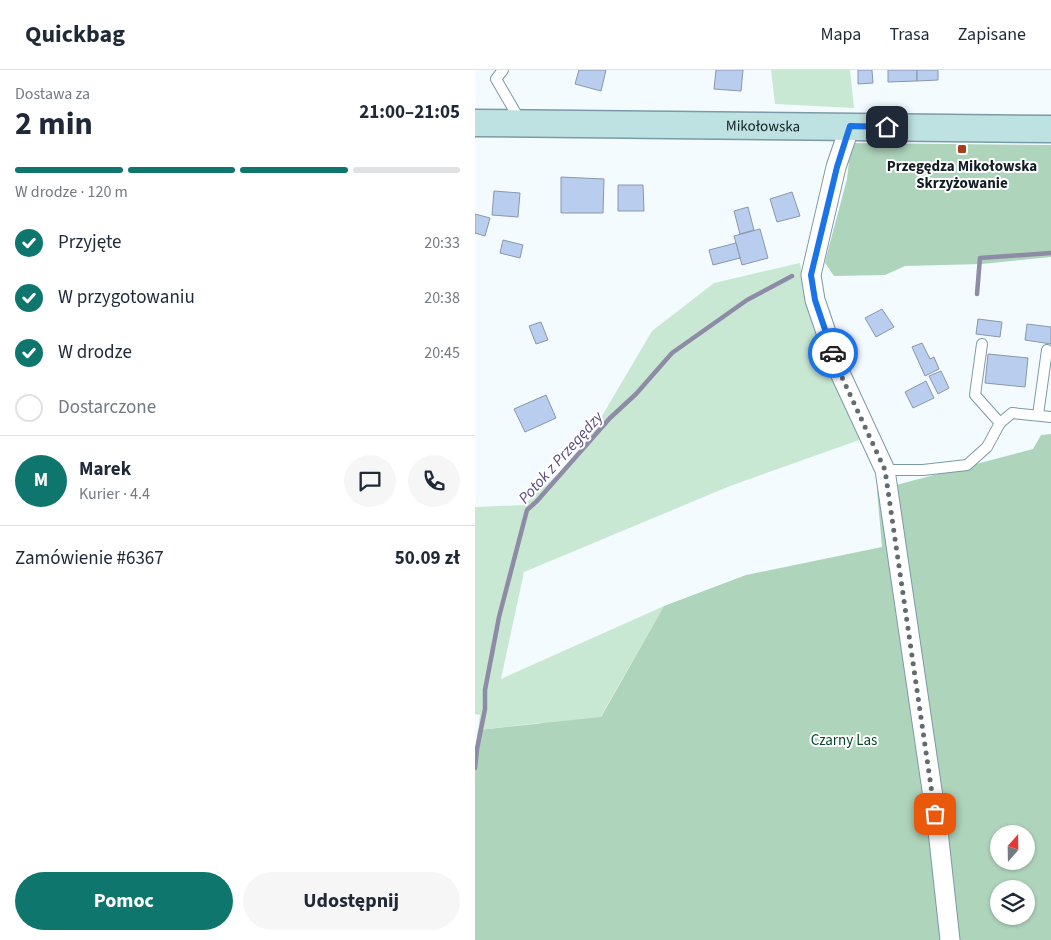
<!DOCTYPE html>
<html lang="pl">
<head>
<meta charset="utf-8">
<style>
	:root { --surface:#fff; --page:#f6f6f7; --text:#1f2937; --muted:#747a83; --line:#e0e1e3; --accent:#0f766e }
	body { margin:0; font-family:"Source Sans 3",sans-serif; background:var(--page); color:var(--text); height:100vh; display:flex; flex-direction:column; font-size:19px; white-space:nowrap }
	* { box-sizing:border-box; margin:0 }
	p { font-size:16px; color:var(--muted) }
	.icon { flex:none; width:28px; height:28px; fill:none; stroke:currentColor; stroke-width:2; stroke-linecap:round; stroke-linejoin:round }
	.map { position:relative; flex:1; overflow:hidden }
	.side { display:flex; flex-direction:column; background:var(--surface); width:475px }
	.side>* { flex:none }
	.needle { width:32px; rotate:20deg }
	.tools { position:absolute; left:515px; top:755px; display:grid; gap:10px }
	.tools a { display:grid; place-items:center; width:45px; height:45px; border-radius:50%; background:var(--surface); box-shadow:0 1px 4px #0004; font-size:25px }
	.pin { position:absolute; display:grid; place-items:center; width:42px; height:42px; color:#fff; margin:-21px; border-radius:10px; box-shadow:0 2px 8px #0006 }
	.courier { position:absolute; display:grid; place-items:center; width:50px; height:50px; margin:-25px; border:4px solid #1a73e8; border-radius:50%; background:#fff; color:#222; box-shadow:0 1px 6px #0007 }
	.head em { font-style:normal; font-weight:700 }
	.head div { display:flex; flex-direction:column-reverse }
	.head { display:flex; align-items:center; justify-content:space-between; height:85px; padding:0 15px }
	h1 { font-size:32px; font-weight:700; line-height:38px }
	.bar { display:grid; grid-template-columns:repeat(4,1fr); gap:8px 5px; align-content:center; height:60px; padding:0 15px }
	.bar i { height:6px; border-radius:4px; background:var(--line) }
	.bar .selected { background:var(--accent) }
	.bar p { grid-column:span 4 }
	.line { display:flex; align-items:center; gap:12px; padding:0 15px; border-top:1px solid var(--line) }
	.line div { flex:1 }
	.round { display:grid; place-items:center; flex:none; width:52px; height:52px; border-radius:26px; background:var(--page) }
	ol { padding:0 15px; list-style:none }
	li { display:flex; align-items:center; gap:15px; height:55px }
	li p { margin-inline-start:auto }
	li .icon { padding:5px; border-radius:50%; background:var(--accent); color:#fff; stroke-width:4 }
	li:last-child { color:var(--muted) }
	li i { width:28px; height:28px; border:2px solid var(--line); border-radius:50% }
	.action { display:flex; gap:10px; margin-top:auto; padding:10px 15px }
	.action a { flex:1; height:58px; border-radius:30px; background:var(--accent); color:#fff; font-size:20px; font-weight:700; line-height:58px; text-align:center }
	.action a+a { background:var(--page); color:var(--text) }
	header { display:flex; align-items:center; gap:30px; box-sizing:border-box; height:70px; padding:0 25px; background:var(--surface); border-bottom:1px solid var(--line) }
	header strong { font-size:24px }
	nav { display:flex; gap:28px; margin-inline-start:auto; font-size:18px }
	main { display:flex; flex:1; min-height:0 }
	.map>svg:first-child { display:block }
	.green { fill:#c9e8d3 }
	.forest { fill:#afd4bc; fill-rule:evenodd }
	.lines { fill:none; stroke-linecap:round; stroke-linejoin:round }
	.stream { stroke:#8d8ba6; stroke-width:4.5 }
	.building { fill:#b9cdee; stroke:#8897af }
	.lane-casing { stroke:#7a9aa7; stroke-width:12 }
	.street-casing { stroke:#7a9aa7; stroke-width:21 }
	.secondary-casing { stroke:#7a9aa7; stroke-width:29 }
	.lane { stroke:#fff; stroke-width:10 }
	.street { stroke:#fff; stroke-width:19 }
	.secondary { stroke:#bee2e1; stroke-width:26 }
	.done { stroke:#616b70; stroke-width:5; stroke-dasharray:0 9 }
	.route { stroke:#1a73e8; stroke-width:6 }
	.poi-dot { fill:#a53e1a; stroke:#fff; stroke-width:2 }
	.labels { text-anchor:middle; stroke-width:4; stroke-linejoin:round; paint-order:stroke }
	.street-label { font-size:15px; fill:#121e23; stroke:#fff }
	.poi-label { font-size:15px; font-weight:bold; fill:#121e23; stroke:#fff }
	.park-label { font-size:15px; fill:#044628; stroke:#fff }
	.water-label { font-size:16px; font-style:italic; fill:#594c7e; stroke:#fff }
</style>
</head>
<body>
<header>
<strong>Quickbag</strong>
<nav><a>Mapa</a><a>Trasa</a><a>Zapisane</a></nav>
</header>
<main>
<section class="side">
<div class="head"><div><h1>2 min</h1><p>Dostawa za</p></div><em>21:00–21:05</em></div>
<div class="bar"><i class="selected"></i><i class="selected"></i><i class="selected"></i><i></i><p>W drodze · 120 m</p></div>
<ol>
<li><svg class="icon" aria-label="check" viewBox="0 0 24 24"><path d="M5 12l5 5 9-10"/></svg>Przyjęte<p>20:33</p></li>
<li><svg class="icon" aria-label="check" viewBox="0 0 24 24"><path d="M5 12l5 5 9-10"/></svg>W przygotowaniu<p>20:38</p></li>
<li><svg class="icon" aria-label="check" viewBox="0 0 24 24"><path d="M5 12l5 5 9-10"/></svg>W drodze<p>20:45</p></li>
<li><i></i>Dostarczone</li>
</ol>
<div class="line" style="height:90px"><b class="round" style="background:var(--accent);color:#fff">M</b><div><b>Marek</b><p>Kurier · 4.4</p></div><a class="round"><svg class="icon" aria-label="chat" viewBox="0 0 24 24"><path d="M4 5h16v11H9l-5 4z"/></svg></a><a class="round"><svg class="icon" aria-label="phone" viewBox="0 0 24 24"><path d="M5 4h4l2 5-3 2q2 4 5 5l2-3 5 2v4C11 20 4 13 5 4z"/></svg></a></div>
<div class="line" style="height:65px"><div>Zamówienie #6367</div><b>50.09 zł</b></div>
<div class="action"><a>Pomoc</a><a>Udostępnij</a></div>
</section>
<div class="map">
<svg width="576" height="870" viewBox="0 0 576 870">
	<rect width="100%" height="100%" fill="#f4fbfe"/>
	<g class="green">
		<polygon points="296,0 375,0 379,38 300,34"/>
		<polygon points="325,193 330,228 387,369 255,416 49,502 26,609 189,536 126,646 129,686 64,653 3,660 5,645 0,644 0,437 49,435 104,385 177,261 239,213"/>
	</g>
	<g class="forest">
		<polygon points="376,73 576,75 576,187 507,194 430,196 410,205 359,206 350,193 351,188 372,109"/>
		<path d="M576,364V870H0V681L3,660L126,647L189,536L271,505L407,477L402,420L558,379L566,365ZM524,764H551V791H524ZM524,819H551V846H524Z"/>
	</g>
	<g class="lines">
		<g class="stream">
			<polyline points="502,224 505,188 576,183"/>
			<polyline points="0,698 2,679 10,639 10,620 24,547 52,440 62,431 135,348 161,324 197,283 272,230 317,206"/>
		</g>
	</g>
	<g class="building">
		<polygon points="104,0 131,0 126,21 100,14"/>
		<polygon points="241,0 268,0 266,21 239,19"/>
		<polygon points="383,0 397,0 398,13 383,14"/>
		<polygon points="413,0 442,0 442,11 413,12"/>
		<polygon points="442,0 463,0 463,10 442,11"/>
		<polygon points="86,107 129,109 128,143 86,143"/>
		<polygon points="143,115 168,115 169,141 143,141"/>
		<polygon points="19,121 45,123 43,147 17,145"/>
		<polygon points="317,122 325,146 302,152 295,129"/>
		<polygon points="273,137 279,160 265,164 259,141"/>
		<polygon points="0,144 15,148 10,166 0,163"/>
		<polygon points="285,159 293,188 267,195 259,166"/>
		<polygon points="28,170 48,175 45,188 25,183"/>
		<polygon points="261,173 265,188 238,195 234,180"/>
		<polygon points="407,239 419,257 401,267 390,248"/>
		<polygon points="503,249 527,252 525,267 501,264"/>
		<polygon points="66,252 73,270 61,274 54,256"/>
		<polygon points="552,254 576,257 576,274 550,270"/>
		<polygon points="447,273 455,289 459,287 464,299 450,306 437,277"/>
		<polygon points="513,284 553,288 550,317 510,313"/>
		<polygon points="466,301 474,318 463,324 454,306"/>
		<polygon points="451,311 459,328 438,338 430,322"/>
		<polygon points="71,325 81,348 50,362 39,339"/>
	</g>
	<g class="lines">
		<defs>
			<g id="lane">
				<polyline points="28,0 21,9 46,52"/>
				<polyline points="507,274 500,325 525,353"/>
				<polyline points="563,345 572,280"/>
				<polyline points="410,400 448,400 492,395 512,377 525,353 537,343 576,347"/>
			</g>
			<polyline id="street" points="375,56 361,97 336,205 340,230 365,303 410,400 463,761 475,870"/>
			<g id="secondary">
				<path id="s1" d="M0,53L576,59"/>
			</g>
		</defs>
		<use href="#lane" class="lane-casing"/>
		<use href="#street" class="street-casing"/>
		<use href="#secondary" class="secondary-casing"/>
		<use href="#lane" class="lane"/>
		<use href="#street" class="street"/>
		<use href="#secondary" class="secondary"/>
	</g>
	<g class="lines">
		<polyline class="done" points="358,283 365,303 410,400 460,744"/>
		<polyline class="route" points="358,283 340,230 336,205 362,97 375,56 412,57"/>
	</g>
	<rect class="poi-dot" x="482" y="74" width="10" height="10" rx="2.5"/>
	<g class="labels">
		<g class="street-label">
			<text dy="5" stroke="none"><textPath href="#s1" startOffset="288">Mikołowska</textPath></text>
		</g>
		<g class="poi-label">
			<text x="487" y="101">Przegędza Mikołowska<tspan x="487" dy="17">Skrzyżowanie</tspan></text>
		</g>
		<g class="park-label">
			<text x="369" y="675">Czarny Las</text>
		</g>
		<g class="water-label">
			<text transform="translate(85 387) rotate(-48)" y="6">Potok z Przegędzy</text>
		</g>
	</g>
</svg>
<div class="tools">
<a><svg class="needle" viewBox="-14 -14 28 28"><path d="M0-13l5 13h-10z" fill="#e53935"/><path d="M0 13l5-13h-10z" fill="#747a83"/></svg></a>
<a><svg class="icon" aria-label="layers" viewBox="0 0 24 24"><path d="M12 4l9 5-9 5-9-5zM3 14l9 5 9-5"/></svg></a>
</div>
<div class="pin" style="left:460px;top:744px;background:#ea580c"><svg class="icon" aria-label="bag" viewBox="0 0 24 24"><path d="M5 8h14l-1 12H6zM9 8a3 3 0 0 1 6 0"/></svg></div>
<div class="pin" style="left:412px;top:57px;background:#1f2937"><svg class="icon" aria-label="home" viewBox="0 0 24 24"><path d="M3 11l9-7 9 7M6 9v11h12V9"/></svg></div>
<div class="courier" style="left:358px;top:283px"><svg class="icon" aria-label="car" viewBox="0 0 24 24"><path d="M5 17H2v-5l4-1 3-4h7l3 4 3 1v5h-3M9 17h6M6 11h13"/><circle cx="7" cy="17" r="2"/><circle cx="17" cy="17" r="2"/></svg></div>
</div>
</main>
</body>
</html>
